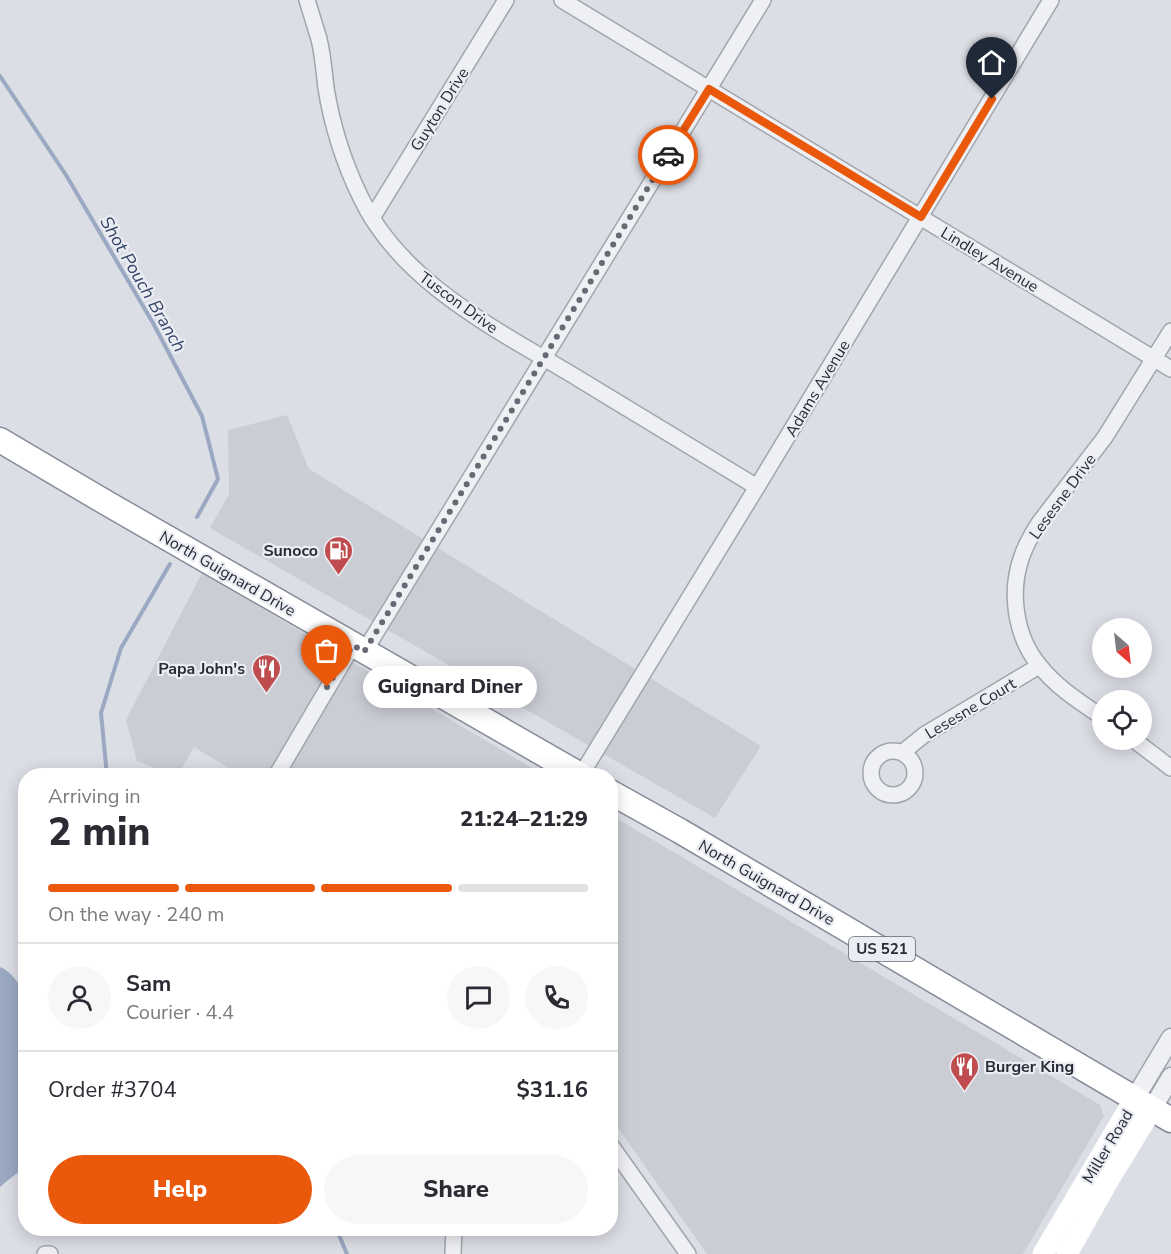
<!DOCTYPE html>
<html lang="en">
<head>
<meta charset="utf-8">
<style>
	:root { --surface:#fff; --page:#f7f7f7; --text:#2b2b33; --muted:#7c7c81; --line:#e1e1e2; --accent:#ea580c }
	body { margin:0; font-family:"Nunito Sans",sans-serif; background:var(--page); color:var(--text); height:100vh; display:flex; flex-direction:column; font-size:22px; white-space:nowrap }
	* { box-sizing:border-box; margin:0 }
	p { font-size:20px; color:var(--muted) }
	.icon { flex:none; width:33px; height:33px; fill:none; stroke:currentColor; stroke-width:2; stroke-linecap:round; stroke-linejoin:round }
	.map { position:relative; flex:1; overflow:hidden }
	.drawer { position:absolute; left:18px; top:768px; width:600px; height:468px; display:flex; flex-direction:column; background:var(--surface); border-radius:24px; box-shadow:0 3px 15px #0003 }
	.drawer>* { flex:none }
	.needle { width:39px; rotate:152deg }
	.tools { position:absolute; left:1092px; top:618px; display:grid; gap:12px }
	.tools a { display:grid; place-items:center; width:60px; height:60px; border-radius:50%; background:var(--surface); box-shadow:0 3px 15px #0003; font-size:30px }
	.pin { position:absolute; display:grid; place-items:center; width:51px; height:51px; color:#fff; margin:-62px -26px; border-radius:50% 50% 50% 0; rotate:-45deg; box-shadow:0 0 6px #0007 }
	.pin .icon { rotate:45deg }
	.courier { position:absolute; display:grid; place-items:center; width:60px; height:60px; margin:-30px; border:4px solid #ea580c; border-radius:50%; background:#fff; color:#222; box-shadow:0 2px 8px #0007 }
	.bubble { position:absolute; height:42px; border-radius:21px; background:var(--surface); box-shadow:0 3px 15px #0003; font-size:20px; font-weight:800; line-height:42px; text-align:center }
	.overview em { font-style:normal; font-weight:800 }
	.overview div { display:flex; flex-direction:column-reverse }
	.overview { display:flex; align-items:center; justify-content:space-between; height:102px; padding:0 30px }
	h1 { font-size:39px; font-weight:800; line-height:45px }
	.bar { display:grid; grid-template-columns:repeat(4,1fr); gap:9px 6px; align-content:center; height:72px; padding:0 30px }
	.bar i { height:8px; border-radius:4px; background:var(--line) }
	.bar .on { background:var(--accent) }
	.bar p { grid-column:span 4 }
	.line { display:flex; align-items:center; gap:15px; padding:0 30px; border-top:2px solid var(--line) }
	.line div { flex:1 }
	.round { display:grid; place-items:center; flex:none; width:63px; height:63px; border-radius:32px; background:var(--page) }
	.button { display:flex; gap:12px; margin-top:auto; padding:12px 30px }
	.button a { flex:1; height:69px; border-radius:36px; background:var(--accent); color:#fff; font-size:24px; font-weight:800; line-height:69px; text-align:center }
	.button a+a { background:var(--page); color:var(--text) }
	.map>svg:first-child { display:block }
	.built { fill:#cbcdd5 }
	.water { fill:#9aa8c2 }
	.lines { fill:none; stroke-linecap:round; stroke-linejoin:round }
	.stream { stroke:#9aa8c2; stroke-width:4 }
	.minor-casing { stroke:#a2a5ae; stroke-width:18 }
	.tertiary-casing { stroke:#a2a5ae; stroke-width:21 }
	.trunk-casing { stroke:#858b9a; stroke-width:27 }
	.minor { stroke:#eef0f4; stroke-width:15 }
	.tertiary { stroke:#eef0f4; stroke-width:18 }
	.secondary { stroke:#fff; stroke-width:21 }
	.trunk { stroke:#fff; stroke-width:24 }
	.done { stroke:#676a75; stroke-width:6; stroke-dasharray:0 10.8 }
	.route { stroke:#ea580c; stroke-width:8 }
	.labels { text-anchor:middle; stroke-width:4.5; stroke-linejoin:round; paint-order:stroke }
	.shield { fill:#ebedf3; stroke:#626671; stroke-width:1.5 }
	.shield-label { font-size:15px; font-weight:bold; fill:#282c39 }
	.street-label { font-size:16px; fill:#282c39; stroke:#ebedf3 }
	.poi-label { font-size:16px; font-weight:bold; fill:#282c39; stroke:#ebedf3; text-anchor:end }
	.water-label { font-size:18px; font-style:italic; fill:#364669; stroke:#ebedf3 }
</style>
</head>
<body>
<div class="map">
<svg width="1171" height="1254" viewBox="0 0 1171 1254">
	<rect width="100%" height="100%" fill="#dcdee5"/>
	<g class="built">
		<polygon points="287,415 309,469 761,746 715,818 210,528 229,494 228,430"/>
		<polygon points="202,573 544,775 240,775 194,747 178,775 172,775 137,761 126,720"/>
		<polygon points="611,815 1100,1105 1104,1116 1023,1254 707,1254 611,1118"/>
	</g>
	<path class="water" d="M0,967C12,971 19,985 26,995L25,1167L7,1181L0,1187Z"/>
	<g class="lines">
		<g class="stream">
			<polyline points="0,76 66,175 153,323 202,416 218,479 197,517"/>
			<polyline points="107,776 101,713 121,648 170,564"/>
			<polyline points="336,1228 347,1254"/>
		</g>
		<defs>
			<g id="minor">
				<path d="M307,0C311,13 315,26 319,39C323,55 324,72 326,88C332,125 344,163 360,196C401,284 500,331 579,379C638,415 698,451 757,487"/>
				<polyline points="562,0 1171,369"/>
				<polyline points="372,218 506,0"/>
				<polyline points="364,652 763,0"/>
				<path d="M1102,717C1080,702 1056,687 1039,665C1015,636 1009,591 1022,556C1026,544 1032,534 1039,523L1105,437L1171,331"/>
				<polyline points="1134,740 1171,768"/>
				<circle cx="893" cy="773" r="22"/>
				<polyline points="903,752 924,735 1039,666"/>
				<polyline points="581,775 757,487 1051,0"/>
				<polyline points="276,776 353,645"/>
				<polyline points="610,1144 688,1254"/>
				<polyline points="45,1254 50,1254"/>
				<polyline points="453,1254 454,1228"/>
			</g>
			<g id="tertiary">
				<polyline points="1135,1098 1171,1038"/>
				<polyline points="1152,1109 1171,1077"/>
			</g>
			<g id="trunk">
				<polyline points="0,440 110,505 582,776"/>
				<polyline points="610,792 680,831 1171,1120"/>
			</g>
		</defs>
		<use href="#minor" class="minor-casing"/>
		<use href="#tertiary" class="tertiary-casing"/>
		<use href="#trunk" class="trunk-casing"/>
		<use href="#minor" class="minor"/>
		<use href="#tertiary" class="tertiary"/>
		<g class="secondary">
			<polyline points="1043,1254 1135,1098"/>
			<polyline points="1067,1254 1108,1181 1152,1109"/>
		</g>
		<use href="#trunk" class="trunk"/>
	</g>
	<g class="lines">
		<polyline class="done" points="327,687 353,645 364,652 668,155"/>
		<polyline class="route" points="668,155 709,89 921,217 992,99"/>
	</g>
	<defs>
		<symbol id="fuel-pin" viewBox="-11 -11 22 30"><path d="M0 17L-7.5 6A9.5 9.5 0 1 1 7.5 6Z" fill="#bf4c4e" stroke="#ebedf3"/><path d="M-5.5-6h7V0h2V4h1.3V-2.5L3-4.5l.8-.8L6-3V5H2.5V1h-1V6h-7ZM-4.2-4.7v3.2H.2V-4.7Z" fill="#fff"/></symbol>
		<symbol id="restaurant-pin" viewBox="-11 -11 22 30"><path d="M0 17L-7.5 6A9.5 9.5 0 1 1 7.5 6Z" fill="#bf4c4e" stroke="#ebedf3"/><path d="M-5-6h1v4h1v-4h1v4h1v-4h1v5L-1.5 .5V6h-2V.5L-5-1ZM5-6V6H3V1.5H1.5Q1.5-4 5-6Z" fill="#fff"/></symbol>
	</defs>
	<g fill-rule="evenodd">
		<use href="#fuel-pin" x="322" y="534" width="33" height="45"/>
		<use href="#restaurant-pin" x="250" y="652" width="33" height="45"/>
		<use href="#restaurant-pin" x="948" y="1050" width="33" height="45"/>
	</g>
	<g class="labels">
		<rect class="shield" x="849" y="937" width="66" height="24" rx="4.5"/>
		<g class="shield-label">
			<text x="882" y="954">US 521</text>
		</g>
		<g class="street-label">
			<text transform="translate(439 109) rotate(-58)" y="6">Guyton Drive</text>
			<text transform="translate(990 259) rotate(31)" y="6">Lindley Avenue</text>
			<text transform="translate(459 302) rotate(36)" y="6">Tuscon Drive</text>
			<text transform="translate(817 388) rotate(-59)" y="6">Adams Avenue</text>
			<text transform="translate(1062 496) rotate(-54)" y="6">Lesesne Drive</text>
			<text transform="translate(228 573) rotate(30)" y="6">North Guignard Drive</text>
			<text transform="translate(970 708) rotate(-31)" y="6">Lesesne Court</text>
			<text transform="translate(767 882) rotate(30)" y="6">North Guignard Drive</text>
			<text transform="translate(1107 1146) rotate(-59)" y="6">Miller Road</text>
		</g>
		<g class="poi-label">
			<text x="318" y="556">Sunoco</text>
			<text x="245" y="674">Papa John's</text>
			<text x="985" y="1072" text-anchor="start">Burger King</text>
		</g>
		<g class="water-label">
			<text transform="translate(143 284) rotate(60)" y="6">Shot Pouch Branch</text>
		</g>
	</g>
</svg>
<div class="tools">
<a><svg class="needle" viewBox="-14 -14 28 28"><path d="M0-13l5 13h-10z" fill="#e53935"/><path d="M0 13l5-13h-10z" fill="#7c7c81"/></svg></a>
<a><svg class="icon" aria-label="locate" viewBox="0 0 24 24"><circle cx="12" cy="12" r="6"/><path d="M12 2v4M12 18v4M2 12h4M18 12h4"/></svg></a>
</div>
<div class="pin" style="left:327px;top:687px;background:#ea580c"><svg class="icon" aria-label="bag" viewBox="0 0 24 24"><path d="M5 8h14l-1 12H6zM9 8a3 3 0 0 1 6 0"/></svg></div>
<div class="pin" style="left:992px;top:99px;background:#1f2937"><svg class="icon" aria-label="home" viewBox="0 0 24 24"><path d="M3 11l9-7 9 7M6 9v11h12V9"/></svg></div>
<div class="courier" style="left:668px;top:155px"><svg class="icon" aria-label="car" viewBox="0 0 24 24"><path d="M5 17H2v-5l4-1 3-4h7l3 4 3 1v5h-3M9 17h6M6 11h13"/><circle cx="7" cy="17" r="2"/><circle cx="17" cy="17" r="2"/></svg></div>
<div class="bubble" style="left:363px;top:666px;width:174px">Guignard Diner</div>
<section class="drawer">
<div class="overview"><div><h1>2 min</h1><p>Arriving in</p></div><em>21:24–21:29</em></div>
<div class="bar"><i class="on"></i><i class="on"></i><i class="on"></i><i></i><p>On the way · 240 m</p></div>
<div class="line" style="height:108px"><a class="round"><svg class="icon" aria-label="person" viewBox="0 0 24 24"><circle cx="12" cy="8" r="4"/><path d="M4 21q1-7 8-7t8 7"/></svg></a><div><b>Sam</b><p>Courier · 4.4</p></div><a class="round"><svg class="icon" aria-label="chat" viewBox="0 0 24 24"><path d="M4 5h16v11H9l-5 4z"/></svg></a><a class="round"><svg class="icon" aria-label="phone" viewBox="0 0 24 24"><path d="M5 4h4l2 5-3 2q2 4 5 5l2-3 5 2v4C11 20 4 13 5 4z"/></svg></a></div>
<div class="line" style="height:78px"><div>Order #3704</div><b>$31.16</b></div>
<div class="button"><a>Help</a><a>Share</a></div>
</section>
</div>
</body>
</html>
